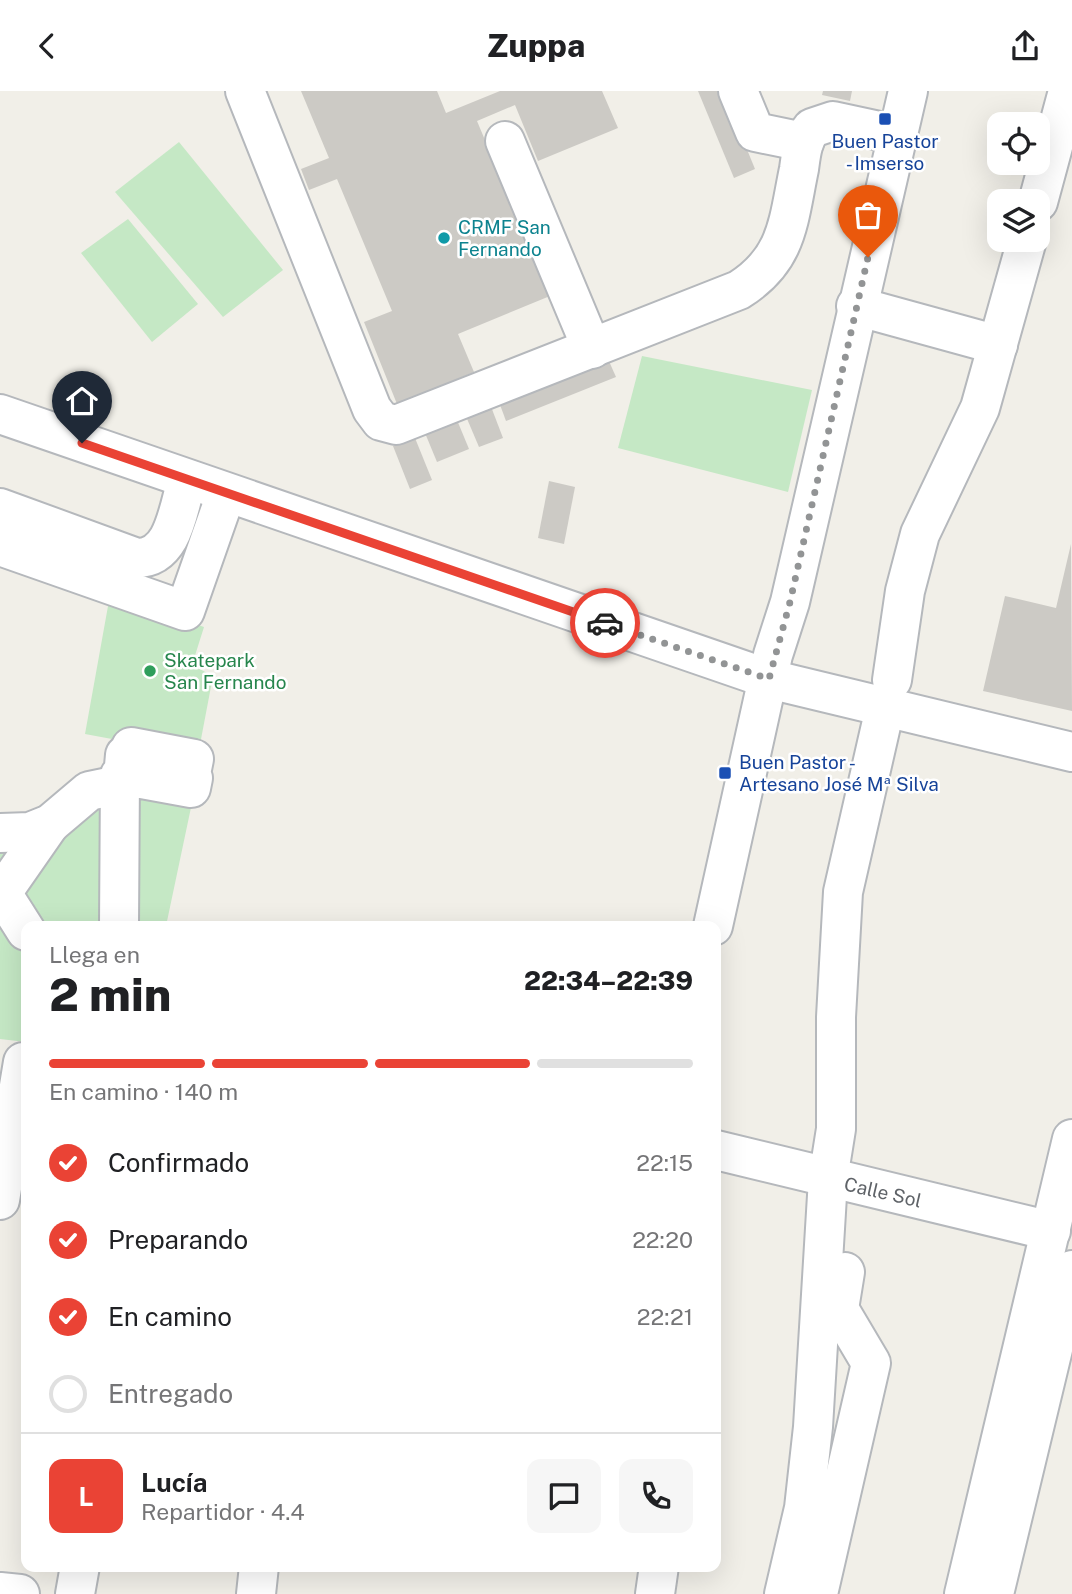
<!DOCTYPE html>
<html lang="es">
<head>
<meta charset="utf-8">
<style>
	:root { --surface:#fff; --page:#f6f6f6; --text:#202124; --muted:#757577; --line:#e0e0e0; --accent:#ea4335 }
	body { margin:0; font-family:"Public Sans",sans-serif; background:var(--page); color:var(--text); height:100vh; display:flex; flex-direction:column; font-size:26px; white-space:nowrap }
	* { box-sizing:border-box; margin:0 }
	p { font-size:23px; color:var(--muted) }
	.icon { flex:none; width:38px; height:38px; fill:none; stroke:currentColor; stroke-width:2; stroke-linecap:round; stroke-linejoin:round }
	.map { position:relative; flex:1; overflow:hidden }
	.sheet { position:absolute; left:21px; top:830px; width:700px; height:651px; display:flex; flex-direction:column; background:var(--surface); border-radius:14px; box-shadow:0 7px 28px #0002 }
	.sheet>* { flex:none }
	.fabs { position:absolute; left:987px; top:21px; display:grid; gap:14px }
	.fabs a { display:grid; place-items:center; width:63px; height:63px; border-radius:14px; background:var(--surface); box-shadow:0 7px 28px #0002; font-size:35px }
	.pin { position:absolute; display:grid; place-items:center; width:60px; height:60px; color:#fff; margin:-72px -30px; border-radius:50% 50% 50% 0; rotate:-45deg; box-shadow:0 0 7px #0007 }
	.pin .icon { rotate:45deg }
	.courier { position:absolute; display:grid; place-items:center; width:70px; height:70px; margin:-35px; border:5px solid #ea4335; border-radius:50%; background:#fff; color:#222; box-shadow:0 2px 9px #0007 }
	.head em { font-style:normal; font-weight:800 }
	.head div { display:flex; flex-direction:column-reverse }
	.head { display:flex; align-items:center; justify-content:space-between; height:119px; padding:0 28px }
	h1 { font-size:46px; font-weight:800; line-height:52px }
	.bar { display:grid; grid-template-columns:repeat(4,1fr); gap:10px 7px; align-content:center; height:84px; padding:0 28px }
	.bar i { height:9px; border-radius:5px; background:var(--line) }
	.bar .selected { background:var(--accent) }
	.bar p { grid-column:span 4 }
	.line { display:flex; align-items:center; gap:18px; padding:0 28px; border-top:2px solid var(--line) }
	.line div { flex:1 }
	.round { display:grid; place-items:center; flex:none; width:74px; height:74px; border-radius:14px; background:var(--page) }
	ol { padding:0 28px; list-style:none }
	li { display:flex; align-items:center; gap:21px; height:77px }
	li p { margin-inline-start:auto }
	li .icon { padding:7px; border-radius:50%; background:var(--accent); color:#fff; stroke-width:4 }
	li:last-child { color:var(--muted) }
	li i { width:38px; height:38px; border:4px solid var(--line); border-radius:50% }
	header { display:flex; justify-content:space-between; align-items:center; height:91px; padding:0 28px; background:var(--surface); font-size:32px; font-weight:800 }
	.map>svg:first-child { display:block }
	.green { fill:#c5e8c5 }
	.building { fill:#cccac5 }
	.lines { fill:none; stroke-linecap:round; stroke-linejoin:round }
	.minor-casing { stroke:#b5b8bc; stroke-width:42 }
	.minor { stroke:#fff; stroke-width:38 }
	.done { stroke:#929495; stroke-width:7; stroke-dasharray:0 12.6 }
	.route { stroke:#ea4335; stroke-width:9 }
	.transit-dot { fill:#1a4fb4; stroke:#fff; stroke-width:2.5 }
	.culture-dot { fill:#0f9aa8; stroke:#fff; stroke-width:2.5 }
	.leisure-dot { fill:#2e9e5b; stroke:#fff; stroke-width:2.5 }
	.labels { text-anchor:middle; stroke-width:5; stroke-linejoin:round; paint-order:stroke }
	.transit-label { font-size:19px; fill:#164399; stroke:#fff }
	.culture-label { font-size:19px; fill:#0d838f; stroke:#fff; text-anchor:start }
	.leisure-label { font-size:19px; fill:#27864d; stroke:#fff; text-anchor:start }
	.street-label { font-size:19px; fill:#5f6368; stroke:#fff }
</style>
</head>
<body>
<header><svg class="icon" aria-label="back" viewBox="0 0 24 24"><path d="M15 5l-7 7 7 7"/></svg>Zuppa<svg class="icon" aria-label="share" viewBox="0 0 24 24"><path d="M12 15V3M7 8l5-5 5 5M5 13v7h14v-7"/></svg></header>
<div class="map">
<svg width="1072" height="1503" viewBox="0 0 1072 1503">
	<rect width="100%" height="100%" fill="#f1efe8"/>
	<g class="green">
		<polygon points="179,51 283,179 223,226 115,101"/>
		<polygon points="128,128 198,213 152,251 81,162"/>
		<polygon points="642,265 812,299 788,401 618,357"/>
		<polygon points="110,504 204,536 192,574 213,585 198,664 85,643"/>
		<polygon points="89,700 193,707 166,835 26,835 26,951 0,948 0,742"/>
	</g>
	<g class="building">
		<polygon points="301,0 437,0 446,22 500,0 602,0 618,37 538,70 515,14 477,30 550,205 458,243 474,281 397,313 364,231 392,220 337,88 309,99 301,78 329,67"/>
		<polygon points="698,0 723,0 755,78 734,87"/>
		<polygon points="823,0 852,0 850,10 822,4"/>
		<polygon points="608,268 616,286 506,330 499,311"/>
		<polygon points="490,313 503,347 479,356 465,323"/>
		<polygon points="457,329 469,358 437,371 425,342"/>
		<polygon points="415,347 432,389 410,398 393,355"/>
		<polygon points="549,390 575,396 564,453 538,447"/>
		<polygon points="1071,453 1072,620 983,600 1005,505 1056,517"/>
	</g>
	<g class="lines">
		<defs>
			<g id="minor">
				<path d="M245,0L372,318L381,330L396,334L739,199C788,168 788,131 799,78C801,64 802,49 812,37L833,30L898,44"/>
				<polyline points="738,0 755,41 804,51"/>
				<polyline points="505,50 592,258"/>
				<polyline points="1038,111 1068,0"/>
				<polyline points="856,215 998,254"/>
				<polyline points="0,323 769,588 1072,661"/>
				<path d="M0,417L137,467C174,467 178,418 187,389"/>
				<polyline points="0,455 185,520 226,403"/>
				<polyline points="892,589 905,500 920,443 980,317 1027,149"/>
				<polyline points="0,742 30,741 50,733 89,700 118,694"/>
				<polyline points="0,799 26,840"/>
				<polyline points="2,802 50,733"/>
				<polyline points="119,835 120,684 191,697 193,687 124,675 125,664 192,678 194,668 131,656"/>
				<polyline points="713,835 773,564 790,511 908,0"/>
				<polyline points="716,1059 1051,1140"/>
				<polyline points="0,1109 23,971"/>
				<polyline points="0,1501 20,1503"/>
				<polyline points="75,1503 80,1475"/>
				<polyline points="256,1503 259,1475"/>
				<polyline points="655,1503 659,1475"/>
				<polyline points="784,1503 804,1417 813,1336 828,1088 836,1038 836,926 843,801 885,617"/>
				<polyline points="818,1503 871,1272 839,1218 845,1181"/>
				<polyline points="964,1503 1072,1048"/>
				<polyline points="994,1503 1072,1179"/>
			</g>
		</defs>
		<use href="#minor" class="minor-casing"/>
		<use href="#minor" class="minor"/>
	</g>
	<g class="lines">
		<polyline class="done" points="605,532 769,588 790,511 868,166"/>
		<polyline class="route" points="82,352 605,532"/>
	</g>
	<g class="transit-dot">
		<rect x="878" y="21" width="14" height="14" rx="3.5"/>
		<rect x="718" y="675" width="14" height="14" rx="3.5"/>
	</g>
	<circle class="culture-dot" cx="444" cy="147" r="7"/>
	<circle class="leisure-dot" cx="150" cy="580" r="7"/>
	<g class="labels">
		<g class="transit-label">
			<text x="885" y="57">Buen Pastor<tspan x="885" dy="22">- Imserso</tspan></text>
			<text x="739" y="678" text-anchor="start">Buen Pastor -<tspan x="739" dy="22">Artesano José Mª Silva</tspan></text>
		</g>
		<g class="culture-label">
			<text x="458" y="143">CRMF San<tspan x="458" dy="22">Fernando</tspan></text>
		</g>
		<g class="leisure-label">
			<text x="164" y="576">Skatepark<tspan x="164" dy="22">San Fernando</tspan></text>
		</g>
		<g class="street-label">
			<text transform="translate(883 1101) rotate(13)" y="7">Calle Sol</text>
		</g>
	</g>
</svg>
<div class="fabs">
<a><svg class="icon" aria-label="locate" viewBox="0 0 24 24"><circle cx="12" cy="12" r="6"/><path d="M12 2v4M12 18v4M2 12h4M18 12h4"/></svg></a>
<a><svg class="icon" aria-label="layers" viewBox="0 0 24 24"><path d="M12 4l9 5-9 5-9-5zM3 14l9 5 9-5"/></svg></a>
</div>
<div class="pin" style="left:868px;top:166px;background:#ea580c"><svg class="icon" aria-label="bag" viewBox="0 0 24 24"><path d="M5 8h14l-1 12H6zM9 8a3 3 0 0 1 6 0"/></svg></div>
<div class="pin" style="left:82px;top:352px;background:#1f2937"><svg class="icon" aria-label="home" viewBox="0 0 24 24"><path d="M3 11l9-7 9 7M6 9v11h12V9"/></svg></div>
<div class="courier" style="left:605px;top:532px"><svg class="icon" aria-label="car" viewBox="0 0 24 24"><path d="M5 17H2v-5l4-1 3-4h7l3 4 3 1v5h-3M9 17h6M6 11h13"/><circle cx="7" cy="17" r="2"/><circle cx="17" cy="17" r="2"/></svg></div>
<section class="sheet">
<div class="head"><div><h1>2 min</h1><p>Llega en</p></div><em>22:34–22:39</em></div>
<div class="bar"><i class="selected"></i><i class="selected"></i><i class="selected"></i><i></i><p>En camino · 140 m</p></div>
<ol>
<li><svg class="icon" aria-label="check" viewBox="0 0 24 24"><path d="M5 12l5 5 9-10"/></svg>Confirmado<p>22:15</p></li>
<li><svg class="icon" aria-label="check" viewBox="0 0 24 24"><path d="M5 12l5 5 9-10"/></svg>Preparando<p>22:20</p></li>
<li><svg class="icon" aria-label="check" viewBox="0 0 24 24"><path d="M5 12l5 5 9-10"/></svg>En camino<p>22:21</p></li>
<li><i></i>Entregado</li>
</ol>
<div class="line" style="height:126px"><b class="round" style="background:var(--accent);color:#fff">L</b><div><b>Lucía</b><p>Repartidor · 4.4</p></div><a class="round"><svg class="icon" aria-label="chat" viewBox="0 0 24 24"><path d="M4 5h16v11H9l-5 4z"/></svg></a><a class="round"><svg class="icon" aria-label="phone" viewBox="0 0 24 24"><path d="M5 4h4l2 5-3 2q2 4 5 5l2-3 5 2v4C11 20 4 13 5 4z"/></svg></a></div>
</section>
</div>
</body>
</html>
